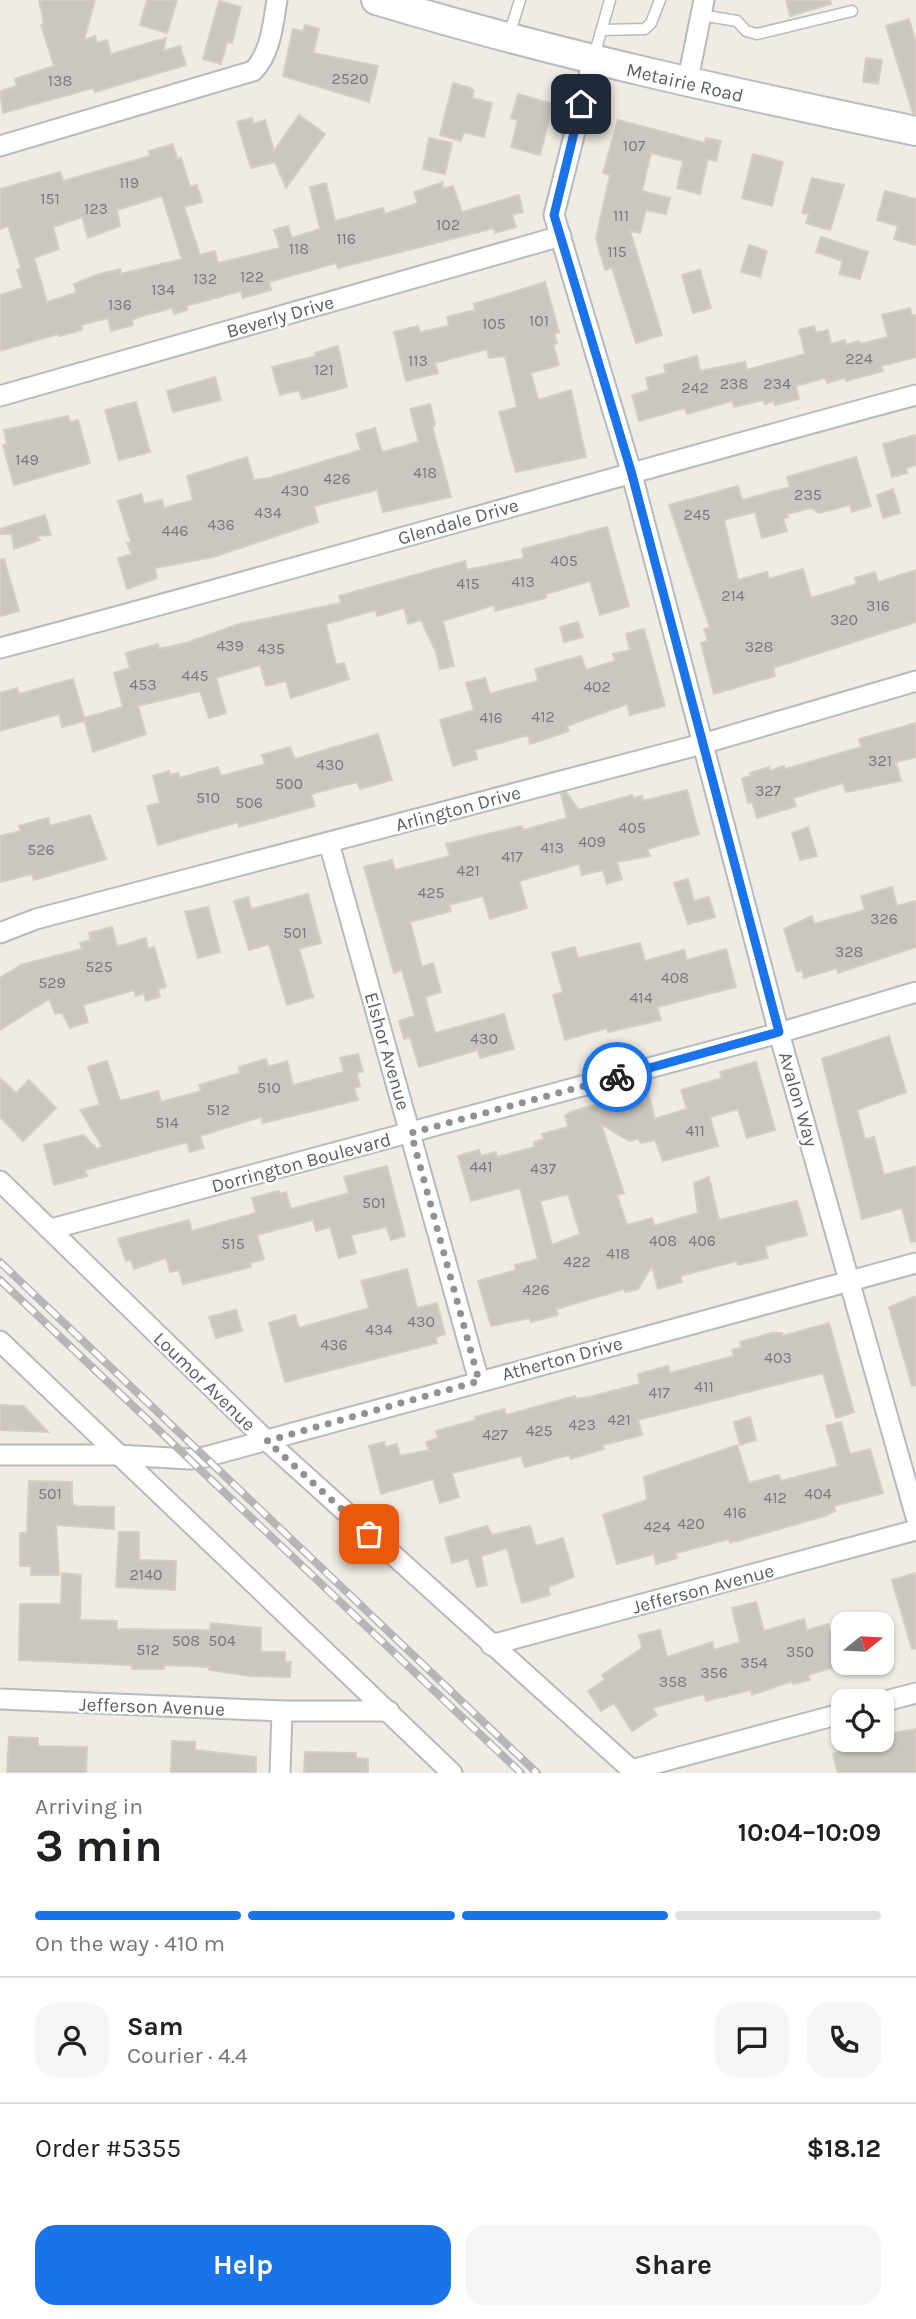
<!DOCTYPE html>
<html lang="en">
<head>
<meta charset="utf-8">
<style>
	:root { --surface:#fff; --page:#f6f6f6; --text:#202124; --muted:#757577; --line:#e0e0e0; --accent:#1a73e8 }
	body { margin:0; font-family:Karla,sans-serif; background:var(--page); color:var(--text); height:100vh; display:flex; flex-direction:column; font-size:26px; white-space:nowrap }
	* { box-sizing:border-box; margin:0 }
	p { font-size:23px; color:var(--muted) }
	.icon { flex:none; width:38px; height:38px; fill:none; stroke:currentColor; stroke-width:2; stroke-linecap:round; stroke-linejoin:round }
	.map { position:relative; height:1773px; overflow:hidden }
	.details { display:flex; flex-direction:column; background:var(--surface); flex:1 }
	.details>* { flex:none }
	.needle { width:46px; rotate:72deg }
	.fabs { position:absolute; left:831px; top:1612px; display:grid; gap:14px }
	.fabs a { display:grid; place-items:center; width:63px; height:63px; border-radius:14px; background:var(--surface); box-shadow:0 2px 5px #0004; font-size:35px }
	.pin { position:absolute; display:grid; place-items:center; width:60px; height:60px; color:#fff; margin:-30px; border-radius:14px; box-shadow:0 4px 10px #0006 }
	.courier { position:absolute; display:grid; place-items:center; width:70px; height:70px; margin:-35px; border:5px solid #1a73e8; border-radius:50%; background:#fff; color:#222; box-shadow:0 2px 9px #0007 }
	.headline em { font-style:normal; font-weight:700 }
	.headline div { display:flex; flex-direction:column-reverse }
	.headline { display:flex; align-items:center; justify-content:space-between; height:119px; padding:0 35px }
	h1 { font-size:46px; font-weight:700; line-height:52px }
	.bar { display:grid; grid-template-columns:repeat(4,1fr); gap:10px 7px; align-content:center; height:84px; padding:0 35px }
	.bar i { height:9px; border-radius:5px; background:var(--line) }
	.bar .on { background:var(--accent) }
	.bar p { grid-column:span 4 }
	.line { display:flex; align-items:center; gap:18px; padding:0 35px; border-top:2px solid var(--line) }
	.line div { flex:1 }
	.round { display:grid; place-items:center; flex:none; width:74px; height:74px; border-radius:21px; background:var(--page) }
	.action { display:flex; gap:14px; margin-top:auto; padding:14px 35px }
	.action a { flex:1; height:80px; border-radius:21px; background:var(--accent); color:#fff; font-size:28px; font-weight:700; line-height:80px; text-align:center }
	.action a+a { background:var(--page); color:var(--text) }
	.map>svg:first-child { display:block }
	.building { fill:#cbc7c0; stroke:#d5cec1; stroke-width:2; fill-rule:evenodd }
	.lines { fill:none; stroke-linecap:round; stroke-linejoin:round }
	.lane-casing { stroke:#b6babf; stroke-width:13 }
	.street-casing { stroke:#b6babf; stroke-width:23 }
	.secondary-casing { stroke:#b7bbc1; stroke-width:32 }
	.lane { stroke:#fff; stroke-width:10 }
	.street { stroke:#fff; stroke-width:19 }
	.secondary { stroke:#fff; stroke-width:28 }
	.rail-casing { stroke:#b5b6b7; stroke-width:8 }
	.rail { stroke:#fff; stroke-width:5; stroke-dasharray:16; stroke-linecap:butt }
	.done { stroke:#8f9192; stroke-width:7; stroke-dasharray:0 12.6 }
	.route { stroke:#1a73e8; stroke-width:9 }
	.labels { text-anchor:middle; stroke-width:5; stroke-linejoin:round; paint-order:stroke }
	.number-label { font-size:16px; fill:#777a7c }
	.street-label { font-size:19px; fill:#5b6066; stroke:#fff }
</style>
</head>
<body>
<div class="map">
<svg width="916" height="1773" viewBox="0 0 916 1773">
	<rect width="100%" height="100%" fill="#f0ece3"/>
	<g class="building">
		<polygon points="39,0 95,0 84,40 95,36 97,43 107,40 111,54 166,38 163,51 180,46 186,65 95,92 93,88 3,113 0,91 17,86 15,79 54,66 41,25 44,24"/>
		<polygon points="147,0 177,0 167,33 140,25"/>
		<polygon points="786,0 830,0 831,4 790,16"/>
		<polygon points="219,1 241,7 232,43 227,42 221,64 203,59"/>
		<polygon points="909,19 916,43 916,113 913,113 886,26"/>
		<polygon points="305,25 319,29 313,53 378,66 369,102 283,76 293,29 303,31"/>
		<polygon points="866,58 882,60 878,84 863,82"/>
		<polygon points="453,83 470,88 474,91 472,98 492,103 484,137 464,132 461,141 440,135"/>
		<polygon points="518,94 553,104 540,155 511,147 518,120 511,118"/>
		<polygon points="299,115 325,134 286,188 275,162 251,168 237,122 252,118 253,124 265,120 274,151"/>
		<polygon points="618,120 705,143 706,138 721,141 716,161 708,159 700,194 677,188 683,161 651,153 642,191 670,198 666,214 646,210 640,233 630,231 662,335 636,343 612,268 605,270 596,238 610,175 603,173"/>
		<polygon points="429,138 452,143 445,174 423,169"/>
		<path d="M173,144L177,159L181,158L190,187L197,185L202,202L184,207L200,255L215,251L218,263L280,248L274,230L288,226L292,238L320,229L310,187L326,183L335,221L383,208L385,214L418,203L414,192L443,182L442,189L453,186L462,212L519,195L523,212L512,215L516,227L495,233L494,228L338,268L336,263L269,282L271,290L243,298L241,291L186,306L187,310L174,314L172,308L139,317L132,320L133,325L111,331L108,318L81,325L82,330L59,336L58,334L0,351V295L23,288L17,270L21,268L8,226L0,229V189L60,172L63,181L150,156L149,151ZM162,196L182,259L121,274L120,269L96,275L74,284L76,293L47,302L34,258L59,249L53,227L82,217L88,238L120,226L117,210Z"/>
		<polygon points="753,154 783,162 772,206 742,198"/>
		<polygon points="812,178 844,185 830,230 806,223 809,214 802,213"/>
		<polygon points="885,191 916,199 916,245 894,239 898,226 877,220"/>
		<polygon points="821,237 868,252 860,279 839,274 843,261 816,252"/>
		<polygon points="749,245 767,251 760,277 741,272"/>
		<polygon points="700,270 711,308 693,313 682,275"/>
		<polygon points="545,282 559,332 554,334 557,343 553,345 559,365 531,373 538,400 571,390 586,457 516,472 499,412 517,407 505,356 489,358 487,349 435,363 438,373 406,381 394,332 418,326 420,332 449,326 447,317 475,310 474,304"/>
		<polygon points="910,308 912,316 916,315 916,357 881,366 883,371 846,381 845,378 827,383 825,378 796,386 799,399 775,405 774,401 765,404 763,400 734,407 732,401 687,414 685,408 639,421 632,395 649,390 646,378 666,373 664,365 697,356 700,371 745,362 747,370 805,354 799,330 814,326 816,333 828,330 831,344 845,340 846,345 859,341 860,344 888,337 882,315"/>
		<polygon points="338,346 347,387 302,399 299,390 280,395 272,367 316,356 315,353"/>
		<polygon points="215,377 221,400 173,412 167,391"/>
		<polygon points="136,402 150,452 119,460 105,410"/>
		<polygon points="430,404 435,425 432,426 451,497 383,512 377,490 314,506 318,522 213,557 155,568 157,578 127,589 118,558 132,554 127,543 131,542 118,501 141,494 144,504 162,500 164,508 193,500 187,476 247,457 254,480 269,478 361,450 356,434 375,428 382,452 419,442 410,409"/>
		<polygon points="68,416 70,422 78,420 90,463 14,485 3,445 7,444 4,430"/>
		<polygon points="916,435 916,465 906,468 907,473 892,477 883,444"/>
		<polygon points="856,457 871,506 852,512 850,505 819,513 811,508 787,514 788,517 783,519 787,531 762,538 755,512 724,520 738,580 767,572 769,579 803,569 811,598 857,584 855,578 875,572 878,582 916,570 916,622 773,668 775,676 714,694 701,643 708,641 704,629 710,628 669,505 738,486 742,500 790,487 787,477"/>
		<polygon points="893,489 900,513 883,518 877,495"/>
		<polygon points="45,515 51,535 37,536 40,540 14,549 12,534 0,534 0,529"/>
		<polygon points="607,527 629,606 600,615 590,581 546,594 546,598 495,611 494,605 443,621 454,666 440,669 436,652 421,620 408,624 404,608 377,616 376,610 326,624 336,665 344,663 349,679 291,698 286,681 266,686 260,665 216,678 226,713 209,718 200,691 138,706 146,734 93,752 84,718 123,707 114,673 130,668 126,653 158,644 159,649 189,642 239,624 341,603 339,596 465,561 467,570 524,558 522,549"/>
		<polygon points="4,559 19,611 0,616 0,560"/>
		<polygon points="578,622 583,637 564,642 560,627"/>
		<polygon points="644,629 665,706 630,715 627,704 567,726 569,731 546,739 530,744 528,735 475,750 477,759 453,766 440,720 474,710 466,683 485,678 490,694 500,691 538,681 535,669 581,656 586,670 615,661 613,654 630,650 626,634"/>
		<polygon points="73,679 85,721 62,727 59,714 0,731 0,693 17,688 19,694"/>
		<polygon points="916,723 916,757 896,762 901,781 846,792 843,783 793,798 796,806 757,818 752,802 748,803 742,779 751,776 750,773 769,767 770,771 784,766 785,769 861,747 859,739"/>
		<polygon points="378,734 392,780 360,789 357,782 311,794 315,806 239,827 238,822 158,845 147,806 160,803 153,776 169,771 170,775 178,773 180,778 218,767 221,776 265,764 262,755 290,747 295,759"/>
		<polygon points="687,790 699,834 647,849 650,856 617,862 622,879 607,884 603,870 582,875 579,864 519,881 527,908 490,919 483,896 449,905 451,911 410,922 422,967 433,963 441,992 425,997 435,1033 504,1014 514,1049 480,1058 478,1050 419,1067 410,1037 404,1039 399,1021 415,1016 402,970 394,973 364,867 392,860 395,870 450,856 446,844 522,826 523,830 567,818 561,794 566,792 579,810 632,795 634,798 642,796 643,801"/>
		<polygon points="90,815 106,859 34,880 32,874 0,882 0,836 21,831 19,826 48,818 50,826"/>
		<polygon points="808,827 817,856 800,860 792,833"/>
		<polygon points="688,879 694,901 709,897 715,917 688,924 674,883"/>
		<polygon points="892,887 897,906 916,901 916,947 838,973 837,968 804,978 802,970 797,972 784,929 812,916 814,924 865,910 861,896"/>
		<polygon points="308,894 321,943 299,949 313,997 287,1005 269,944 249,950 234,901 248,897 251,909"/>
		<polygon points="208,907 220,952 198,958 185,912"/>
		<polygon points="112,927 117,947 146,938 148,949 154,947 166,987 158,989 160,997 146,1001 144,993 136,996 134,990 83,1005 88,1022 70,1028 62,1013 55,1014 49,999 0,1030 0,978 21,965 82,949 80,943 91,940 89,933"/>
		<polygon points="640,943 645,961 684,950 687,960 726,949 736,987 657,1007 661,1020 608,1032 607,1028 565,1040 553,995 563,992 552,953 575,947 578,958"/>
		<polygon points="889,1036 906,1092 857,1110 865,1139 874,1137 884,1175 916,1166 916,1241 911,1242 902,1208 862,1219 822,1059"/>
		<polygon points="358,1054 363,1071 357,1073 360,1086 354,1088 358,1100 263,1123 261,1117 200,1136 204,1148 190,1152 187,1142 85,1170 87,1176 54,1185 44,1145 83,1135 97,1149 102,1146 80,1110 100,1105 88,1067 107,1061 120,1101 158,1091 161,1102 201,1091 199,1085 240,1073 239,1067 266,1059 268,1067 287,1061 293,1085 344,1072 340,1058"/>
		<path d="M756,1062L775,1130L747,1138L738,1109L710,1117L718,1146L663,1161L655,1140L641,1143L638,1139L629,1141L601,1124L624,1193L617,1195L627,1225L652,1218L654,1226L698,1213L694,1183L709,1177L719,1220L797,1201L807,1235L765,1246L768,1258L738,1265L737,1261L680,1276L682,1282L658,1289L652,1266L638,1289L625,1292L624,1289L570,1305L556,1309L558,1315L531,1322L530,1318L491,1326L478,1281L516,1270L515,1265L538,1259L520,1188L471,1201L458,1156L479,1150L481,1156L496,1152L497,1157L535,1147L534,1142L544,1139L542,1134L568,1127L565,1116L571,1112L647,1089L655,1119L687,1109L681,1090L722,1078L720,1072ZM568,1194L580,1234L552,1245L540,1201Z"/>
		<polygon points="0,1078 16,1093 29,1080 56,1108 23,1141 0,1117"/>
		<polygon points="387,1166 405,1236 391,1240 386,1227 351,1235 356,1253 339,1258 330,1227 316,1231 313,1220 257,1235 264,1259 250,1263 251,1267 183,1284 179,1270 170,1272 166,1258 134,1269 131,1260 126,1261 118,1239 189,1220 192,1231 256,1213 252,1198 279,1191 280,1194 286,1192 291,1209 349,1193 344,1177"/>
		<polygon points="407,1269 417,1308 437,1303 445,1334 436,1337 437,1343 285,1382 269,1323 295,1315 299,1328 369,1308 361,1281"/>
		<polygon points="916,1296 916,1385 912,1386 889,1307"/>
		<polygon points="236,1310 242,1331 216,1338 209,1317"/>
		<polygon points="829,1323 854,1412 836,1418 823,1373 638,1420 642,1435 603,1445 604,1449 571,1459 569,1455 525,1467 521,1456 452,1473 459,1497 440,1503 433,1479 381,1494 369,1446 384,1442 385,1447 397,1444 400,1456 429,1450 426,1442 438,1438 436,1431 476,1420 475,1417 504,1409 506,1415 575,1396 576,1399 589,1397 640,1384 638,1374 668,1366 670,1373 704,1364 734,1356 732,1350 742,1347 740,1342 772,1333 782,1333 782,1336"/>
		<polygon points="0,1405 24,1406 48,1432 0,1430"/>
		<polygon points="750,1417 756,1440 740,1445 734,1422"/>
		<polygon points="841,1422 850,1454 870,1449 883,1493 834,1506 835,1511 825,1516 730,1543 729,1539 676,1553 677,1558 656,1564 654,1554 617,1564 603,1515 647,1500 644,1477 737,1445 749,1483 779,1475 781,1481 838,1466 826,1426"/>
		<polygon points="29,1481 72,1482 72,1503 76,1506 114,1507 114,1529 56,1525 59,1575 31,1575 31,1566 20,1566 20,1533 27,1533"/>
		<polygon points="487,1526 492,1535 530,1526 536,1546 563,1538 574,1577 548,1587 550,1595 522,1603 507,1548 481,1556 487,1585 477,1587 468,1558 452,1563 445,1538"/>
		<polygon points="119,1532 139,1532 139,1560 176,1561 175,1590 116,1587"/>
		<polygon points="62,1573 81,1575 80,1620 117,1621 117,1629 210,1630 211,1623 261,1628 261,1652 285,1652 285,1662 291,1662 290,1677 250,1676 209,1670 209,1667 164,1665 164,1669 132,1669 132,1665 19,1660 20,1604 61,1604"/>
		<polygon points="916,1573 916,1648 912,1649 892,1580"/>
		<polygon points="756,1602 764,1631 804,1619 807,1630 828,1624 832,1640 844,1637 844,1664 808,1675 810,1680 793,1684 792,1681 752,1695 751,1690 706,1701 704,1694 652,1708 657,1715 632,1731 614,1703 601,1711 588,1691 605,1680 602,1675 642,1648 639,1635 660,1630 667,1657 712,1642 714,1650 740,1642 732,1608"/>
		<polygon points="916,1729 916,1773 838,1773 833,1754 871,1743 870,1740 882,1740 882,1735"/>
		<polygon points="9,1737 38,1738 38,1746 87,1747 86,1773 7,1773"/>
		<polygon points="172,1741 195,1742 195,1750 256,1757 256,1773 171,1773"/>
		<polygon points="305,1752 356,1753 356,1758 368,1759 368,1773 304,1773"/>
	</g>
	<g class="lines">
		<defs>
			<g id="lane">
				<polyline points="701,15 737,21 746,31 757,34 852,11"/>
				<polyline points="602,30 645,29 651,23 660,0"/>
				<polyline points="509,35 520,0"/>
				<polyline points="594,56 610,0"/>
			</g>
			<g id="street">
				<polyline points="593,60 554,215 631,471 779,1033 916,1517"/>
				<polyline points="687,84 704,0"/>
				<path d="M0,146L253,71C271,53 273,24 277,0"/>
				<polyline points="0,396 561,236"/>
				<path d="M0,648C306,567 610,477 916,395"/>
				<polyline points="329,843 479,1381"/>
				<polyline points="0,933 36,919 702,744 916,681"/>
				<polyline points="0,1181 267,1441 635,1773"/>
				<polyline points="51,1229 779,1033 916,992"/>
				<polyline points="0,1341 452,1773"/>
				<polyline points="0,1455 117,1455 190,1459 205,1457 916,1263"/>
				<polyline points="491,1645 916,1530"/>
				<polyline points="0,1699 282,1711 389,1711"/>
				<polyline points="882,1702 916,1693"/>
				<polyline points="631,1770 844,1713"/>
				<polyline points="280,1773 282,1711"/>
			</g>
			<path id="secondary" d="M376,0C554,54 734,93 916,131"/>
		</defs>
		<use href="#lane" class="lane-casing"/>
		<use href="#street" class="street-casing"/>
		<use href="#secondary" class="secondary-casing"/>
		<use href="#lane" class="lane"/>
		<use href="#street" class="street"/>
		<use href="#secondary" class="secondary"/>
		<defs>
			<g id="rail">
				<polyline points="0,1262 537,1773"/>
				<polyline points="0,1280 521,1773"/>
			</g>
		</defs>
		<use href="#rail" class="rail-casing"/>
		<use href="#rail" class="rail"/>
	</g>
	<g class="lines">
		<polyline class="done" points="369,1534 267,1441 479,1381 411,1133 617,1077"/>
		<polyline class="route" points="581,104 554,215 631,471 779,1032 617,1077"/>
	</g>
	<g class="labels">
		<g class="number-label">
			<text x="350" y="84">2520</text>
			<text x="60" y="86">138</text>
			<text x="634" y="151">107</text>
			<text x="129" y="188">119</text>
			<text x="50" y="204">151</text>
			<text x="96" y="214">123</text>
			<text x="621" y="221">111</text>
			<text x="448" y="230">102</text>
			<text x="346" y="244">116</text>
			<text x="299" y="254">118</text>
			<text x="617" y="257">115</text>
			<text x="252" y="282">122</text>
			<text x="205" y="284">132</text>
			<text x="163" y="295">134</text>
			<text x="120" y="310">136</text>
			<text x="539" y="326">101</text>
			<text x="494" y="329">105</text>
			<text x="859" y="364">224</text>
			<text x="418" y="366">113</text>
			<text x="324" y="375">121</text>
			<text x="734" y="389">238</text>
			<text x="777" y="389">234</text>
			<text x="695" y="393">242</text>
			<text x="27" y="465">149</text>
			<text x="425" y="478">418</text>
			<text x="337" y="484">426</text>
			<text x="295" y="496">430</text>
			<text x="808" y="500">235</text>
			<text x="268" y="518">434</text>
			<text x="697" y="520">245</text>
			<text x="221" y="530">436</text>
			<text x="175" y="536">446</text>
			<text x="564" y="566">405</text>
			<text x="523" y="587">413</text>
			<text x="468" y="589">415</text>
			<text x="733" y="601">214</text>
			<text x="878" y="611">316</text>
			<text x="844" y="625">320</text>
			<text x="230" y="651">439</text>
			<text x="759" y="652">328</text>
			<text x="271" y="654">435</text>
			<text x="195" y="681">445</text>
			<text x="143" y="690">453</text>
			<text x="597" y="692">402</text>
			<text x="543" y="722">412</text>
			<text x="491" y="723">416</text>
			<text x="880" y="766">321</text>
			<text x="330" y="770">430</text>
			<text x="289" y="789">500</text>
			<text x="768" y="796">327</text>
			<text x="208" y="803">510</text>
			<text x="249" y="808">506</text>
			<text x="632" y="833">405</text>
			<text x="592" y="847">409</text>
			<text x="552" y="853">413</text>
			<text x="41" y="855">526</text>
			<text x="512" y="862">417</text>
			<text x="468" y="876">421</text>
			<text x="431" y="898">425</text>
			<text x="884" y="924">326</text>
			<text x="295" y="938">501</text>
			<text x="849" y="957">328</text>
			<text x="99" y="972">525</text>
			<text x="675" y="983">408</text>
			<text x="52" y="988">529</text>
			<text x="641" y="1003">414</text>
			<text x="484" y="1044">430</text>
			<text x="269" y="1093">510</text>
			<text x="218" y="1115">512</text>
			<text x="167" y="1128">514</text>
			<text x="695" y="1136">411</text>
			<text x="481" y="1172">441</text>
			<text x="543" y="1174">437</text>
			<text x="374" y="1208">501</text>
			<text x="663" y="1246">408</text>
			<text x="702" y="1246">406</text>
			<text x="233" y="1249">515</text>
			<text x="618" y="1259">418</text>
			<text x="577" y="1267">422</text>
			<text x="536" y="1295">426</text>
			<text x="421" y="1327">430</text>
			<text x="379" y="1335">434</text>
			<text x="334" y="1350">436</text>
			<text x="778" y="1363">403</text>
			<text x="704" y="1392">411</text>
			<text x="659" y="1398">417</text>
			<text x="619" y="1425">421</text>
			<text x="582" y="1430">423</text>
			<text x="539" y="1436">425</text>
			<text x="495" y="1440">427</text>
			<text x="50" y="1499">501</text>
			<text x="818" y="1499">404</text>
			<text x="775" y="1503">412</text>
			<text x="735" y="1518">416</text>
			<text x="691" y="1529">420</text>
			<text x="657" y="1532">424</text>
			<text x="146" y="1580">2140</text>
			<text x="186" y="1646">508</text>
			<text x="222" y="1646">504</text>
			<text x="148" y="1655">512</text>
			<text x="800" y="1657">350</text>
			<text x="754" y="1668">354</text>
			<text x="714" y="1678">356</text>
			<text x="673" y="1687">358</text>
		</g>
		<g class="street-label">
			<text transform="translate(685 82) rotate(13)" y="7">Metairie Road</text>
			<text transform="translate(280 316) rotate(-16)" y="7">Beverly Drive</text>
			<text transform="translate(458 521) rotate(-16)" y="7">Glendale Drive</text>
			<text transform="translate(458 808) rotate(-15)" y="7">Arlington Drive</text>
			<text transform="translate(388 1051) rotate(74)" y="7">Elshor Avenue</text>
			<text transform="translate(799 1099) rotate(74)" y="7">Avalon Way</text>
			<text transform="translate(301 1162) rotate(-15)" y="7">Dorrington Boulevard</text>
			<text transform="translate(562 1358) rotate(-15)" y="7">Atherton Drive</text>
			<text transform="translate(205 1381) rotate(44)" y="7">Loumor Avenue</text>
			<text transform="translate(703 1588) rotate(-15)" y="7">Jefferson Avenue</text>
			<text transform="translate(152 1706) rotate(2)" y="7">Jefferson Avenue</text>
		</g>
	</g>
</svg>
<div class="fabs">
<a><svg class="needle" viewBox="-14 -14 28 28"><path d="M0-13l5 13h-10z" fill="#e53935"/><path d="M0 13l5-13h-10z" fill="#757577"/></svg></a>
<a><svg class="icon" aria-label="locate" viewBox="0 0 24 24"><circle cx="12" cy="12" r="6"/><path d="M12 2v4M12 18v4M2 12h4M18 12h4"/></svg></a>
</div>
<div class="pin" style="left:369px;top:1534px;background:#ea580c"><svg class="icon" aria-label="bag" viewBox="0 0 24 24"><path d="M5 8h14l-1 12H6zM9 8a3 3 0 0 1 6 0"/></svg></div>
<div class="pin" style="left:581px;top:104px;background:#1f2937"><svg class="icon" aria-label="home" viewBox="0 0 24 24"><path d="M3 11l9-7 9 7M6 9v11h12V9"/></svg></div>
<div class="courier" style="left:617px;top:1077px"><svg class="icon" aria-label="bike" viewBox="0 0 24 24"><circle cx="6" cy="16" r="4"/><circle cx="18" cy="16" r="4"/><path d="M6 16l4-8h5l3 8M10 8l3 8H6M13 5h3"/></svg></div>
</div>
<section class="details">
<div class="headline"><div><h1>3 min</h1><p>Arriving in</p></div><em>10:04–10:09</em></div>
<div class="bar"><i class="on"></i><i class="on"></i><i class="on"></i><i></i><p>On the way · 410 m</p></div>
<div class="line" style="height:126px"><a class="round"><svg class="icon" aria-label="person" viewBox="0 0 24 24"><circle cx="12" cy="8" r="4"/><path d="M4 21q1-7 8-7t8 7"/></svg></a><div><b>Sam</b><p>Courier · 4.4</p></div><a class="round"><svg class="icon" aria-label="chat" viewBox="0 0 24 24"><path d="M4 5h16v11H9l-5 4z"/></svg></a><a class="round"><svg class="icon" aria-label="phone" viewBox="0 0 24 24"><path d="M5 4h4l2 5-3 2q2 4 5 5l2-3 5 2v4C11 20 4 13 5 4z"/></svg></a></div>
<div class="line" style="height:91px"><div>Order #5355</div><b>$18.12</b></div>
<div class="action"><a>Help</a><a>Share</a></div>
</section>
</body>
</html>
